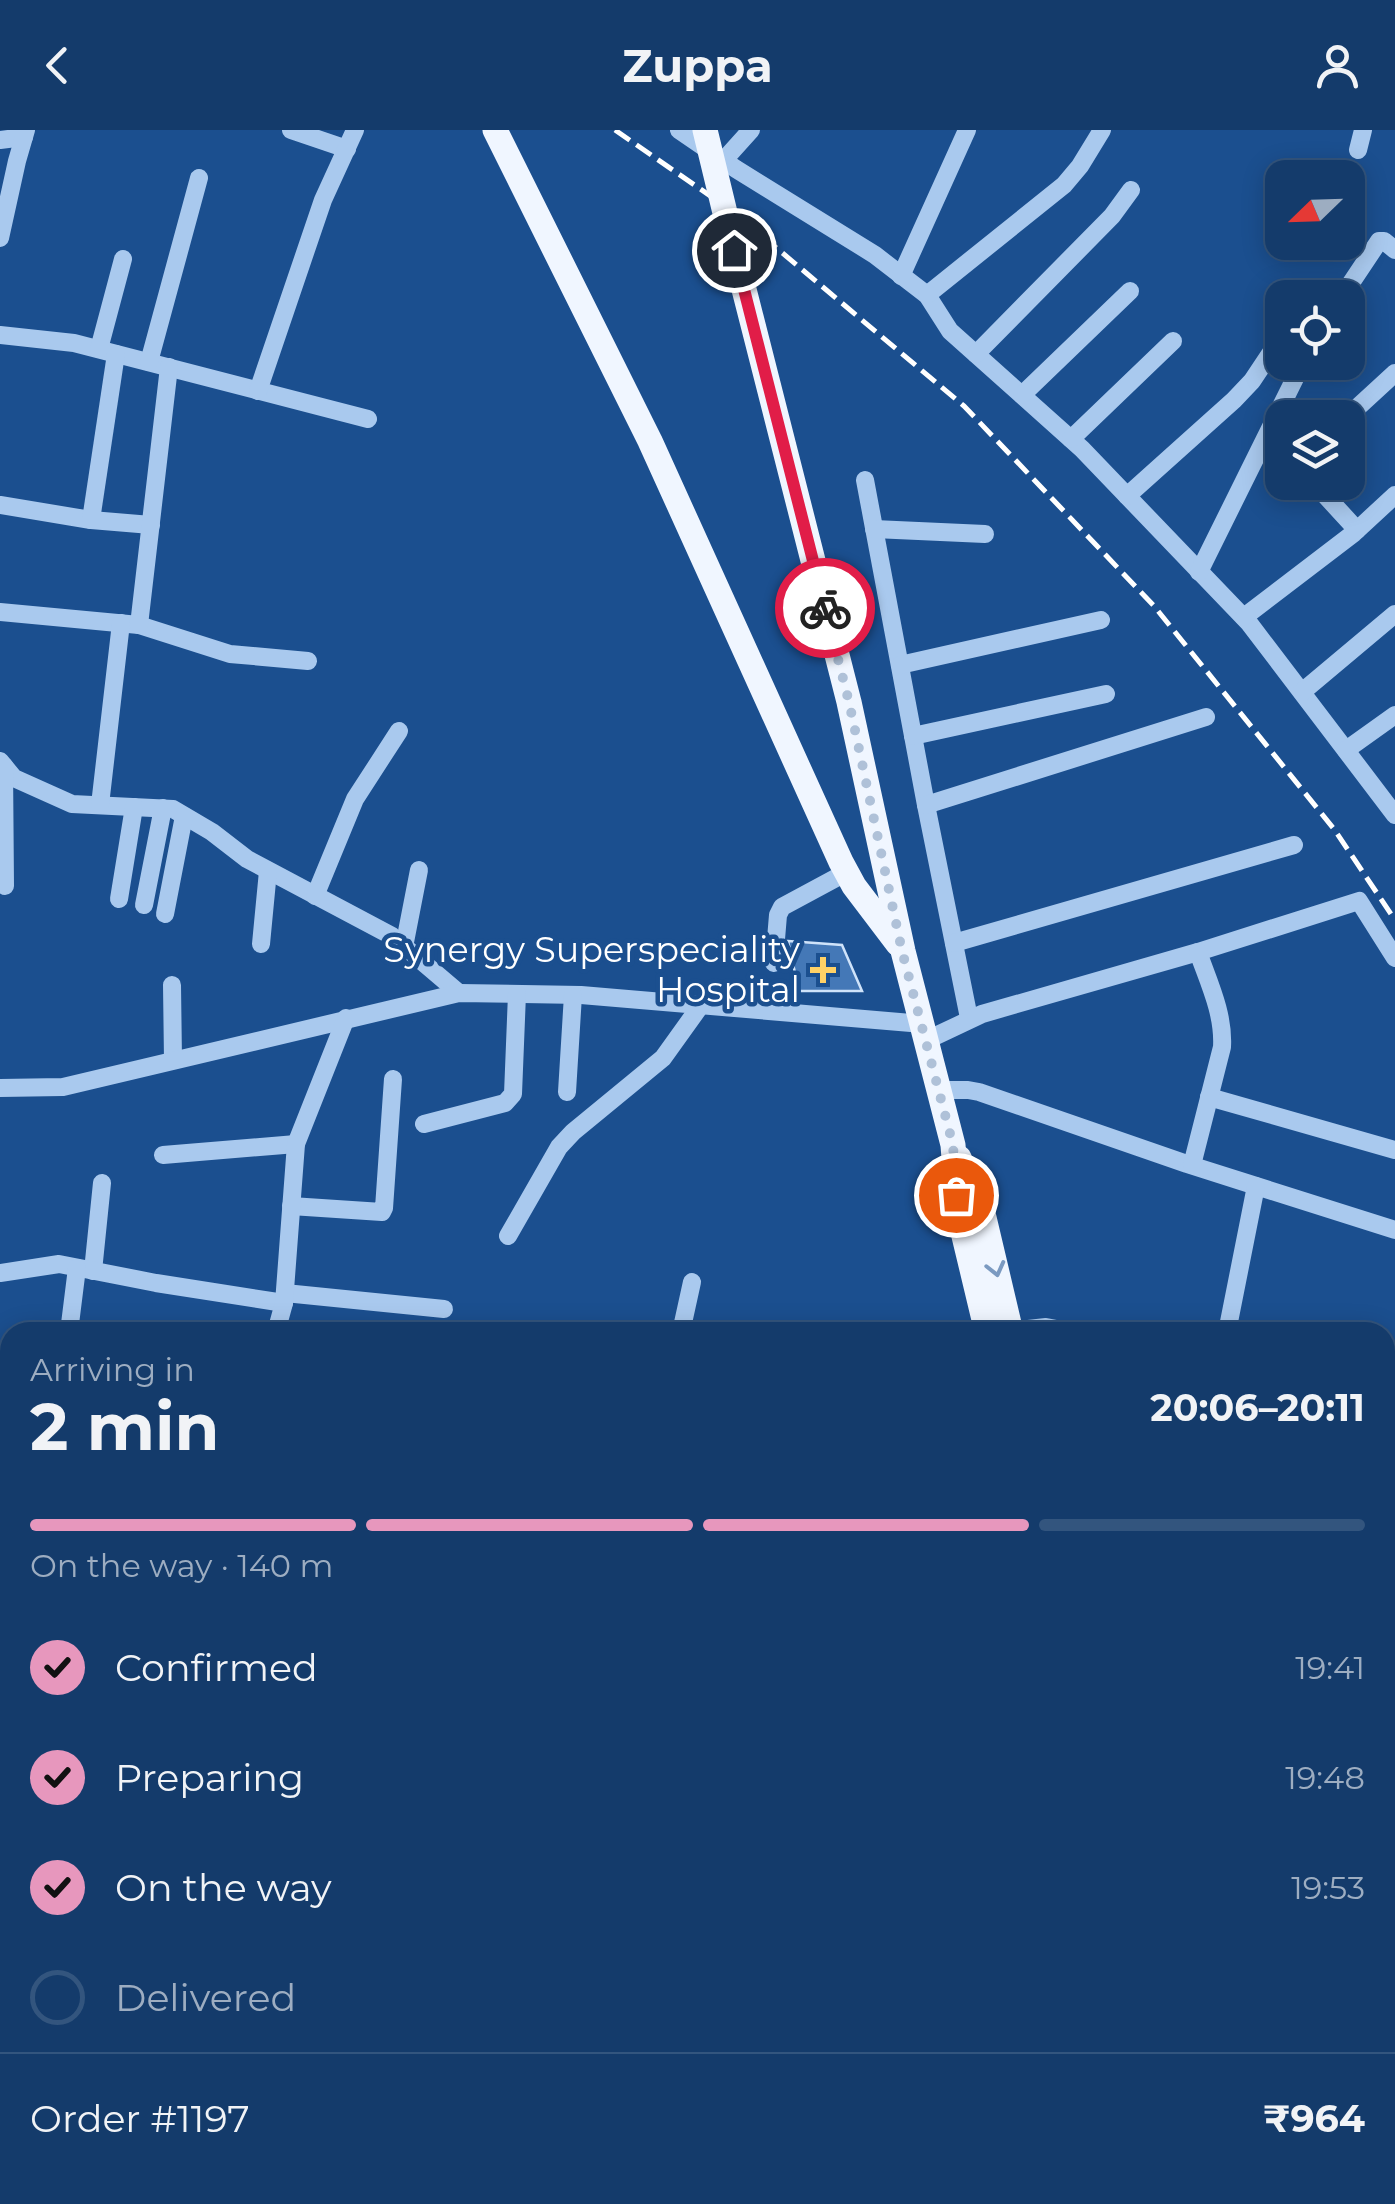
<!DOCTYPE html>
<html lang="en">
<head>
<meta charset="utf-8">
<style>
	:root { --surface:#143b6b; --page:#1d4271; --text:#f1f3f6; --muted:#9dadc1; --line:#33557e; --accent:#e797bd }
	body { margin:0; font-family:Montserrat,sans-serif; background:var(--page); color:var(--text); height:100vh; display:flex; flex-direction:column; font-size:38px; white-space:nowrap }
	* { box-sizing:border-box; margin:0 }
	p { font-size:32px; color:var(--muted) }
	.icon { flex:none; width:55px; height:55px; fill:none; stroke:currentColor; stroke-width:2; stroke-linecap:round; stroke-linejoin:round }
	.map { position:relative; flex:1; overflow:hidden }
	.details { position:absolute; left:0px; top:1192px; width:1395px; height:882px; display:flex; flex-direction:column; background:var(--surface); border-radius:30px 30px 0 0; box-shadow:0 5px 25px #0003,0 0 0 2px var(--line) }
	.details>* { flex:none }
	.needle { width:65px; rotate:247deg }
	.controls { position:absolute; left:1265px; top:30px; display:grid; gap:20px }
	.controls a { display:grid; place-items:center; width:100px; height:100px; border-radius:20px; background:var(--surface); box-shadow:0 5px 25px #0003,0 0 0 2px var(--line); font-size:50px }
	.pin { position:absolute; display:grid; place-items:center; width:85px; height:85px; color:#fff; margin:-42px; border:5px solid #fff; border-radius:50%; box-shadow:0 2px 10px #0007 }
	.courier { position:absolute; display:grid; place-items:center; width:100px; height:100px; margin:-50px; border:8px solid #e11d48; border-radius:50%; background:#fff; color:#222; box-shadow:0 2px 12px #0007 }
	.headline em { font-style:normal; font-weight:700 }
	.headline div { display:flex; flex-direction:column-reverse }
	.headline { display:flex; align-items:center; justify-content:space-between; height:170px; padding:0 30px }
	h1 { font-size:65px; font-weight:700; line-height:75px }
	.bar { display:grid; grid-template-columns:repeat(4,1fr); gap:15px 10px; align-content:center; height:120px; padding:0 30px }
	.bar i { height:12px; border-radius:8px; background:var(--line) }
	.bar .active { background:var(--accent) }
	.bar p { grid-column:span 4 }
	.line { display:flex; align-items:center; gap:25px; padding:0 30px; border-top:2px solid var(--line) }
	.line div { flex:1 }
	ol { padding:0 30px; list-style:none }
	li { display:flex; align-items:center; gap:30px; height:110px }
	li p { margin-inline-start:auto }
	li .icon { padding:10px; border-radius:50%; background:var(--accent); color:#111; stroke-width:4 }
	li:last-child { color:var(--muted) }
	li i { width:55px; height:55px; border:5px solid var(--line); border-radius:50% }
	header { display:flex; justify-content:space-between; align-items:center; height:130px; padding:0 30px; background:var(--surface); font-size:45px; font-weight:700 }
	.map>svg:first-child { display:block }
	.building { fill:#4478b7; stroke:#cfe3fa; stroke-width:2.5 }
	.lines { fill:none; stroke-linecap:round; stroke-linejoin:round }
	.minor { stroke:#a9c9ee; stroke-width:18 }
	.major { stroke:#f0f6ff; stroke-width:25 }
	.rail { stroke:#fff; stroke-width:5; stroke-dasharray:18 8; stroke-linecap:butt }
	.major-bridge { stroke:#f0f6ff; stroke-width:25 }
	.oneway { stroke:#7b9ac1 }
	.done { stroke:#afc1d8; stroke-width:10; stroke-dasharray:0 18 }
	.route { stroke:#e11d48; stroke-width:12 }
	.poi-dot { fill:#ffd166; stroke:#1b4f8f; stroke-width:4 }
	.labels { text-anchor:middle; stroke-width:9; stroke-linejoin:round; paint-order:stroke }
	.poi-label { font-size:35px; fill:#fff; stroke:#1b4f8f; text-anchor:end }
</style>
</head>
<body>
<header><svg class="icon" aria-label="back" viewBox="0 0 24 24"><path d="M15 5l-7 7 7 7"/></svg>Zuppa<svg class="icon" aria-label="person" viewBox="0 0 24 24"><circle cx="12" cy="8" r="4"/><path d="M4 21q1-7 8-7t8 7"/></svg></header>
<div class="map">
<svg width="1395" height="2074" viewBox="0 0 1395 2074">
	<rect width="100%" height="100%" fill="#1b4f8f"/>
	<polygon class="building" points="788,811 842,815 862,861 799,861"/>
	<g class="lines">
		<g class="minor">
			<polyline points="291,0 347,19"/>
			<polyline points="679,0 736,39 875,125 927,165 950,201 1082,319 1249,493 1395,685"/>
			<polyline points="0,10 24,7"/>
			<polyline points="1358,20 1363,0"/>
			<polyline points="724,30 751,0"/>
			<polyline points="0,108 17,31 26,0"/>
			<polyline points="901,146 967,0"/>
			<polyline points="927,165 1064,55 1080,36 1102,0"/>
			<polyline points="1307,168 1310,162"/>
			<polyline points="1341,168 1379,111 1384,111 1395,120"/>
			<polyline points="0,205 74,213 368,289"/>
			<polyline points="99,219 123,129"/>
			<polyline points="976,224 1112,86 1131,60"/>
			<polyline points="149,232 199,48"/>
			<polyline points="258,261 323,70 355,0"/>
			<polyline points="1022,265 1130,161"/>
			<polyline points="1346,288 1395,243"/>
			<polyline points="1071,309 1173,211"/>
			<polyline points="865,350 926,675 969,888"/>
			<polyline points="1313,352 1357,400"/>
			<polyline points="1127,366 1234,270 1252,251 1282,206"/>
			<polyline points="0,375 91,390 151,395"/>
			<polyline points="91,390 116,224"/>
			<polyline points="874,399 985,404"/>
			<polyline points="1199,442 1303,232"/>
			<polyline points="0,482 139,495 230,524 308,531"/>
			<polyline points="1244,487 1354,403 1395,365"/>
			<polyline points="139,495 169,237"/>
			<polyline points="900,535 1101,490"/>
			<polyline points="1302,562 1395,484"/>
			<polyline points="913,606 1106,564"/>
			<polyline points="1346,620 1395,585"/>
			<polyline points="0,631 14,648 72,674 173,679 212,702 247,729 392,806 459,863"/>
			<polyline points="4,636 5,756"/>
			<polyline points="100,675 121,493"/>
			<polyline points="926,675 1206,587"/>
			<polyline points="315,766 355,669 399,601"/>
			<polyline points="119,769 134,677"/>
			<polyline points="144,775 163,678"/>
			<polyline points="165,784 184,686"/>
			<polyline points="954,813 1294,715"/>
			<polyline points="261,814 268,741"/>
			<polyline points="404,817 419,740"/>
			<polyline points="774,833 778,785 782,777 847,742"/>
			<polyline points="172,855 173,930"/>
			<polyline points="927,910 982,884 1198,822 1359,771 1395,828"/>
			<polyline points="0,958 63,957 459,863 581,865 923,894"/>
			<polyline points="939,960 968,960 979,962 1187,1034 1395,1100"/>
			<polyline points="567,962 573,865"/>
			<polyline points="1209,967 1395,1020"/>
			<polyline points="424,994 505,973 513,964 517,864"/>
			<polyline points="163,1025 296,1014"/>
			<path d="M1192,1035L1222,917C1224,884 1209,853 1198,822"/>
			<polyline points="291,1076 382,1082 384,1078 393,949"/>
			<polyline points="508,1106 559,1017 573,1002 663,928 701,875"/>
			<polyline points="93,1141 102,1053"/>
			<polyline points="0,1143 59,1134 156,1153 284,1173"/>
			<polyline points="285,1163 444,1179"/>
			<polyline points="1011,1201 1046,1197 1072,1202"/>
			<polyline points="69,1202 77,1138"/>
			<polyline points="276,1202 284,1173 296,1014 346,888"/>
			<polyline points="681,1202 692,1152"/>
			<polyline points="1227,1202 1256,1056"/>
			<polyline points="1385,1277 1395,1279"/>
			<polyline points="1385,1346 1395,1348"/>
			<polyline points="0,1504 10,1497"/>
			<polyline points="0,1806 10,1805"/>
			<polyline points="1388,1814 1395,1792"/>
			<polyline points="0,1933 10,1934"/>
			<polyline points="1385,2064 1395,2068"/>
			<polyline points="946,2065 946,2074"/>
			<polyline points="109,2074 110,2065"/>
			<polyline points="207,2074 208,2065"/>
			<polyline points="302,2074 303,2065"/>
			<polyline points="355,2074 356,2065"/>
			<polyline points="571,2074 572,2065"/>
			<polyline points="688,2074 689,2065"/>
			<polyline points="1103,2074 1172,2065"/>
		</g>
		<g class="major">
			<polyline points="495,0 650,311 841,732 854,756 898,814"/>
			<polyline points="734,120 849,572 903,821 953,1015 958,1081 987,1202"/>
			<polyline points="959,1028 982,1079 1011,1202"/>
			<polyline points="1189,2065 1190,2074"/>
			<polyline points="1215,2065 1217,2074"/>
		</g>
		<polyline class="rail" points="615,0 735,83 964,276 1154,476 1334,699 1395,790"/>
		<polyline class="major-bridge" points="705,0 734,120"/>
	</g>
	<defs><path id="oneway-chevron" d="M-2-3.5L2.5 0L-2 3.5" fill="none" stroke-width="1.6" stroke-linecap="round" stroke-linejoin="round" transform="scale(2.5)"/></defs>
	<use class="oneway" href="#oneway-chevron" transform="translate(996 1139) rotate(76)"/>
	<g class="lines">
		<polyline class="done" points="825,478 849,572 902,821 953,1015 956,1065"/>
		<polyline class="route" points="734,120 825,478"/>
	</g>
	<path class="poi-dot" d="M818 825h10v10h10v10h-10v10h-10v-10h-10v-10h10z"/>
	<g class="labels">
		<g class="poi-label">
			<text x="800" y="832">Synergy Superspeciality<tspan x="800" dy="40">Hospital</tspan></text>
		</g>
	</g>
</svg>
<div class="controls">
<a><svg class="needle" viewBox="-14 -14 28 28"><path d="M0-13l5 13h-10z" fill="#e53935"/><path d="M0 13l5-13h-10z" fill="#9dadc1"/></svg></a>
<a><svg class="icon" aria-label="locate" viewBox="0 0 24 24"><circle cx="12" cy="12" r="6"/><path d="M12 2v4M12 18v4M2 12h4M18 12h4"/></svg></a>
<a><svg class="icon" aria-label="layers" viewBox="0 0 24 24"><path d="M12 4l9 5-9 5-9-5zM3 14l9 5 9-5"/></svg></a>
</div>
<div class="pin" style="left:956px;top:1065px;background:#ea580c"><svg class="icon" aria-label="bag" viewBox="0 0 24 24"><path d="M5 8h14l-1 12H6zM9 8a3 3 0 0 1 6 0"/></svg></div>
<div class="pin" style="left:734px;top:120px;background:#1f2937"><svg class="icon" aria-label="home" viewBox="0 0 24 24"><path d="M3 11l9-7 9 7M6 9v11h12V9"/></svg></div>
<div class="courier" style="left:825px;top:478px"><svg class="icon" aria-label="bike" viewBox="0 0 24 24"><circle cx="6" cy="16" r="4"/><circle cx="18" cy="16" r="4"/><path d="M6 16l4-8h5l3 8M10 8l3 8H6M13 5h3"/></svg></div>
<section class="details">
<div class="headline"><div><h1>2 min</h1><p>Arriving in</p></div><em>20:06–20:11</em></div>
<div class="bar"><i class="active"></i><i class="active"></i><i class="active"></i><i></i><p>On the way · 140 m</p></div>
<ol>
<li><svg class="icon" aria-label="check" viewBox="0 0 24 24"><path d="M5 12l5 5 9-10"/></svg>Confirmed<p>19:41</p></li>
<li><svg class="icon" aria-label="check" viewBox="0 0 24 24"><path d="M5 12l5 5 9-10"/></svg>Preparing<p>19:48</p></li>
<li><svg class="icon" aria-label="check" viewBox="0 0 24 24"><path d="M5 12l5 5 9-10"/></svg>On the way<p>19:53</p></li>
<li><i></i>Delivered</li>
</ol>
<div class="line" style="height:130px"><div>Order #1197</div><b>₹964</b></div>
</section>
</div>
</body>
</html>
